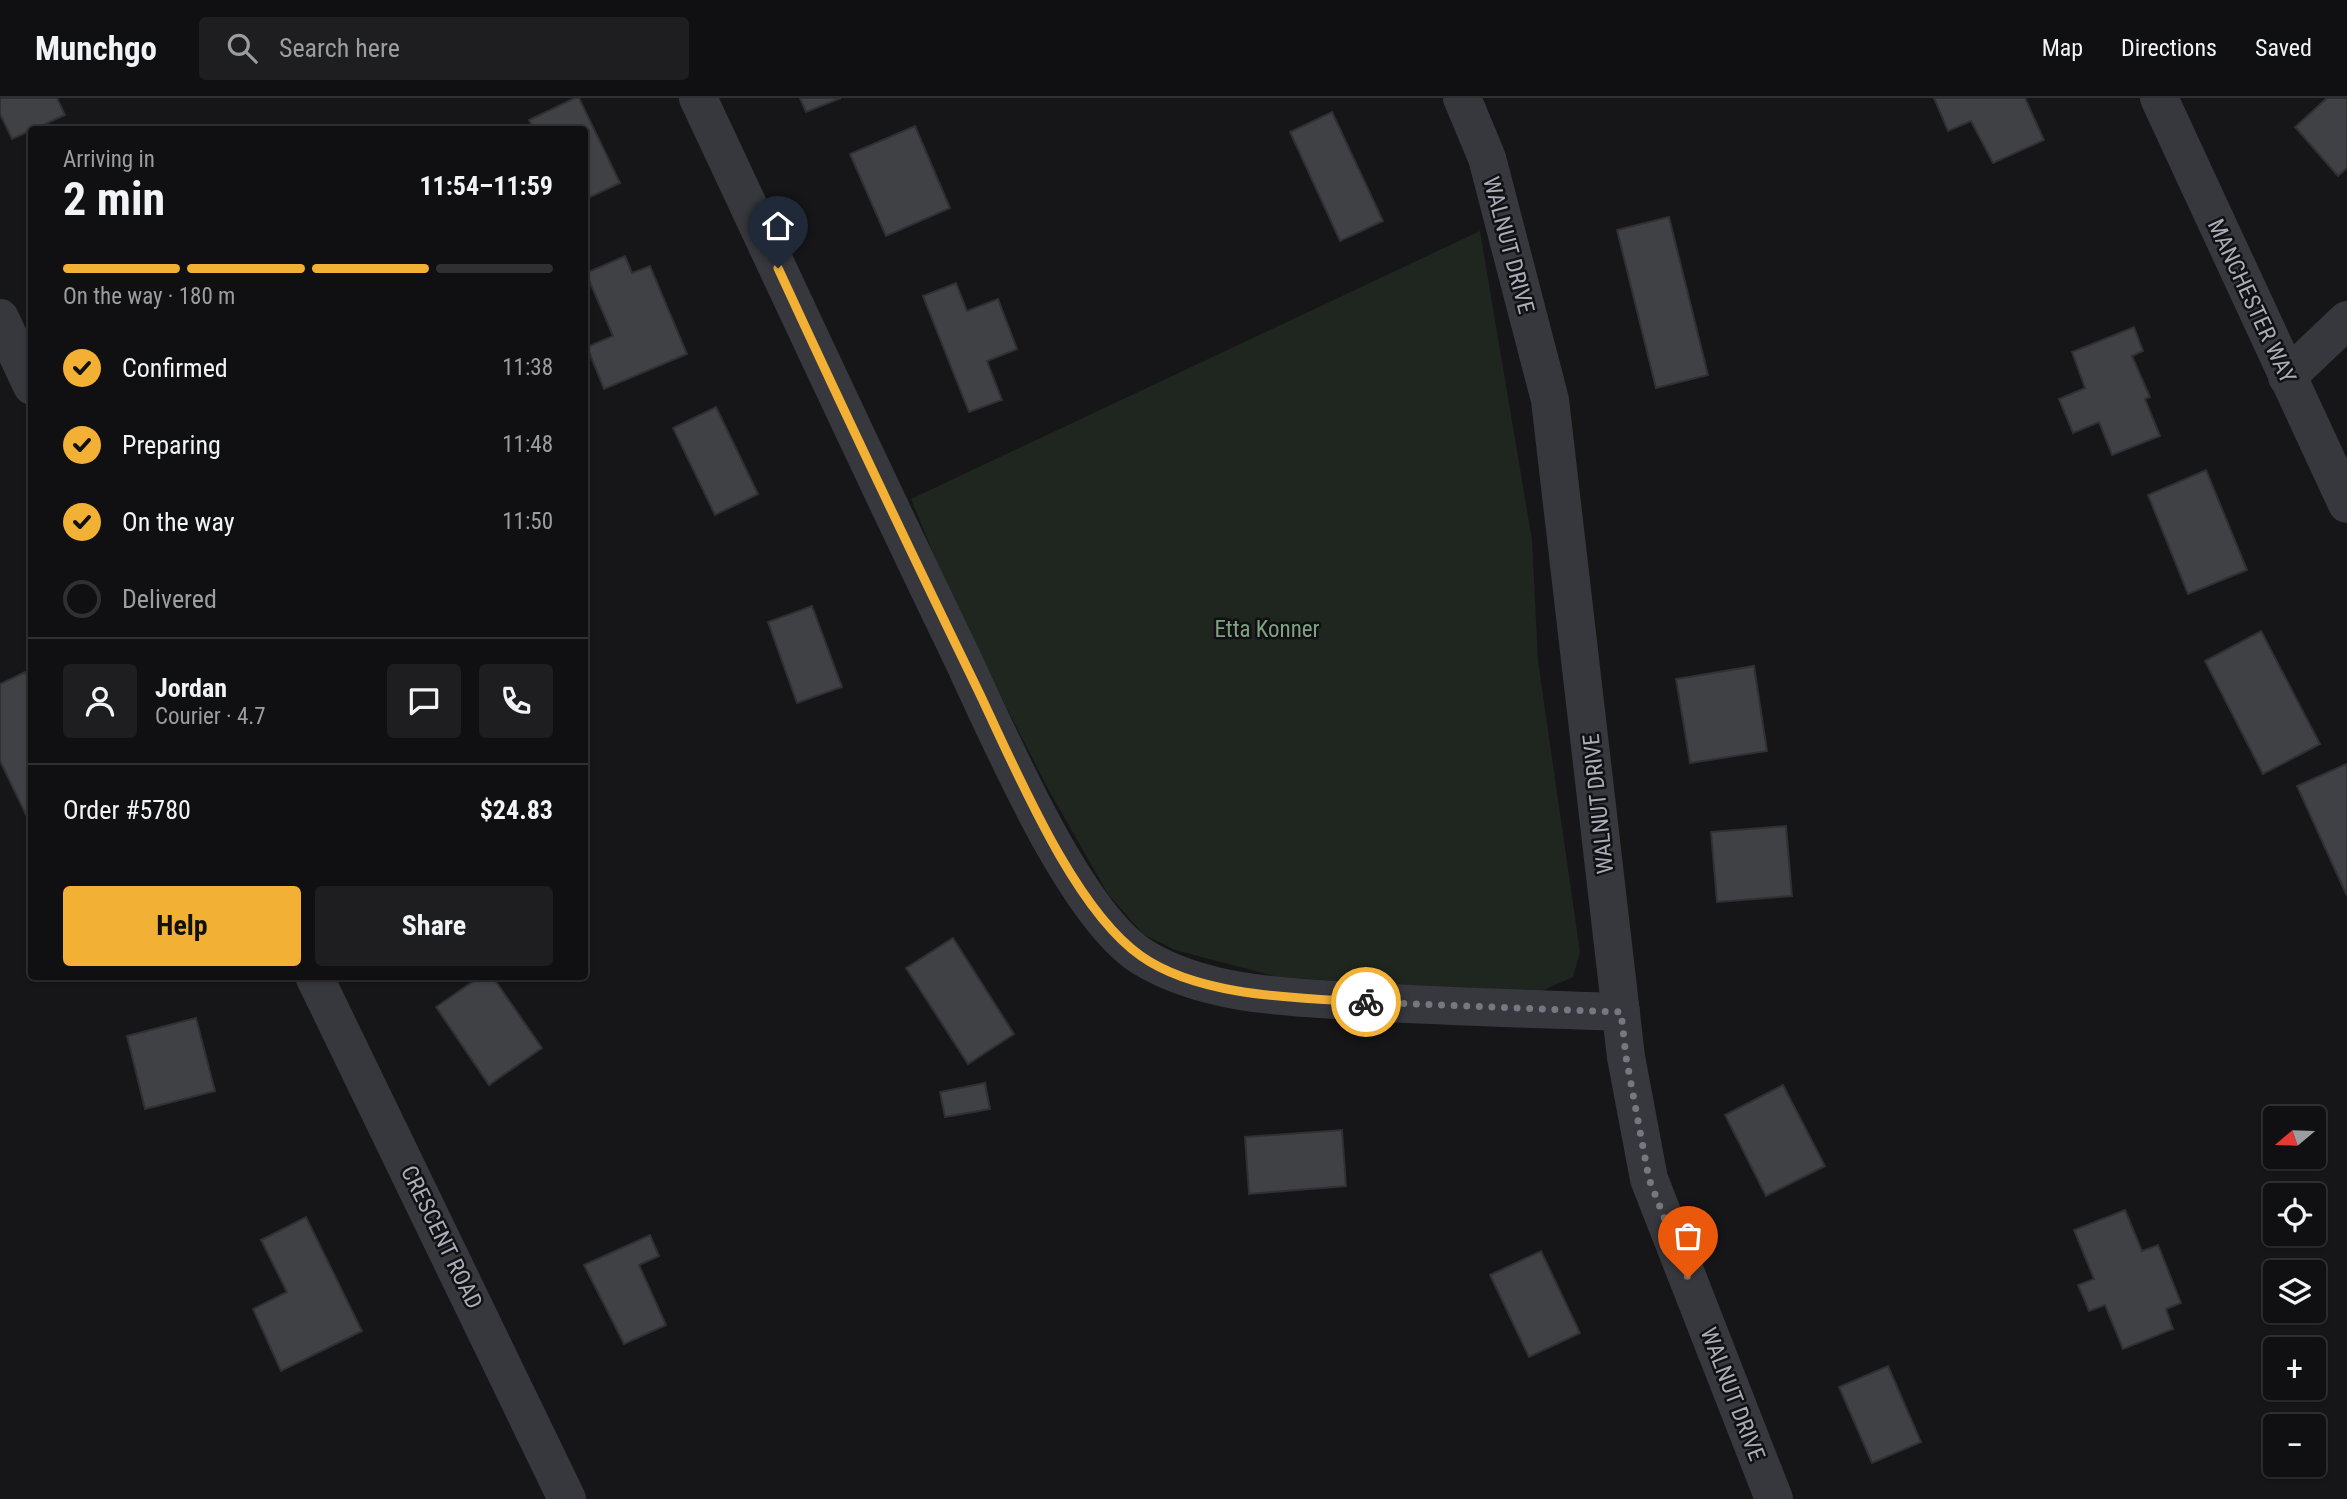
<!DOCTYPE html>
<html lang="en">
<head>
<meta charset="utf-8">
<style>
	:root { --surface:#101012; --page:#1e1e20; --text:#f1f3f6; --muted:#9c9d9f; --line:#303032; --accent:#f2b134 }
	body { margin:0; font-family:"Roboto Condensed",sans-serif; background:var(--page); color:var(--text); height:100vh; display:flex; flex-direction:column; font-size:26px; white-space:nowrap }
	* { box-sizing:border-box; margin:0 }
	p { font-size:23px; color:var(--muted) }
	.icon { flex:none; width:38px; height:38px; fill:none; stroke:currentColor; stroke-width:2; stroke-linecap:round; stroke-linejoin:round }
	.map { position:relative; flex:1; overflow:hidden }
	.drawer { position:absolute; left:28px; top:28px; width:560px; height:854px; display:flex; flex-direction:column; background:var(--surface); border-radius:7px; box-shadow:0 2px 5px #0004,0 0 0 2px var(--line) }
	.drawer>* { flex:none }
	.needle { width:46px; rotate:251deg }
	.controls { position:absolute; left:2263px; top:1008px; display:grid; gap:14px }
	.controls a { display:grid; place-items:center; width:63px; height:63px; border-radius:7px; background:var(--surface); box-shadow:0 2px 5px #0004,0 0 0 2px var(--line); font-size:35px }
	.pin { position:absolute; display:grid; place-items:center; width:60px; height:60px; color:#fff; margin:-72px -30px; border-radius:50% 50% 50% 0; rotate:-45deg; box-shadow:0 0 7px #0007 }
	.pin .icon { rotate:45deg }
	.courier { position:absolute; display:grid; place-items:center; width:70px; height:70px; margin:-35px; border:5px solid #f2b134; border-radius:50%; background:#fff; color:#222; box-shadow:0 2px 9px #0007 }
	.head em { font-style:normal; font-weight:700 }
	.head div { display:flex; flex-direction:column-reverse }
	.head { display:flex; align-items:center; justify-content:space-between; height:119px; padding:0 35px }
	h1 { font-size:46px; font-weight:700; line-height:52px }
	.bar { display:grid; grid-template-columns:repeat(4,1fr); gap:10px 7px; align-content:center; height:84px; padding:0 35px }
	.bar i { height:9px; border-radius:5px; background:var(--line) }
	.bar .current { background:var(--accent) }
	.bar p { grid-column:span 4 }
	.line { display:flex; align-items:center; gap:18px; padding:0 35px; border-top:2px solid var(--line) }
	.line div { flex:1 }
	.round { display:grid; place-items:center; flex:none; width:74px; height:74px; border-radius:7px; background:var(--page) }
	ol { padding:0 35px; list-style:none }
	li { display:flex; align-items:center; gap:21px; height:77px }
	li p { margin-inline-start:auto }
	li .icon { padding:7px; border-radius:50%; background:var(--accent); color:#111; stroke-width:4 }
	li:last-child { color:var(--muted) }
	li i { width:38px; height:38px; border:4px solid var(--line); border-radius:50% }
	.action { display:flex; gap:14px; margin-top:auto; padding:14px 35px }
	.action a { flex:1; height:80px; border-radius:7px; background:var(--accent); color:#111; font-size:28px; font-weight:700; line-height:80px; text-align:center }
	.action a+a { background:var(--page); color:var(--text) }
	header { display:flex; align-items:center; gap:42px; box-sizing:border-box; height:98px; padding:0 35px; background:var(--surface); border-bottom:2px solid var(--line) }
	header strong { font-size:33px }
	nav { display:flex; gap:38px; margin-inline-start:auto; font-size:24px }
	.search { width:490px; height:63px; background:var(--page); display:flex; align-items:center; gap:18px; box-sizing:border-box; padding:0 24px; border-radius:7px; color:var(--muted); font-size:26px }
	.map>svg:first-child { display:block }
	.green { fill:#1e261f }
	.building { fill:#404145; stroke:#303034; stroke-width:2 }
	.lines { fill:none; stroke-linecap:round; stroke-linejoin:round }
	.minor { stroke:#37383d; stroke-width:38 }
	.done { stroke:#757880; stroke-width:7; stroke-dasharray:0 12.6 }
	.route { stroke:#f2b134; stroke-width:9 }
	.labels { text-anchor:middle; stroke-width:5; stroke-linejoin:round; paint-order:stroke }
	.street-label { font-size:23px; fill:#a8adb8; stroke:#111113 }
	.park-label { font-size:23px; fill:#7fa381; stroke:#111113 }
</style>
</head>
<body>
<header>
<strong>Munchgo</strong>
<div class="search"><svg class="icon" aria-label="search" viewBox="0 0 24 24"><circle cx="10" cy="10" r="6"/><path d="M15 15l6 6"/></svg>Search here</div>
<nav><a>Map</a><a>Directions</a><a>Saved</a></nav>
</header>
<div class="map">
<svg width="2347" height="1401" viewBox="0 0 2347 1401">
	<rect width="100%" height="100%" fill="#161618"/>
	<polygon class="green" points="1480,133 1532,442 1538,563 1580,854 1573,879 1537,895 1278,879 1175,852 1143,836 1108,796 1047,689 954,506 911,401"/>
	<g class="building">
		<polygon points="0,0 57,0 65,17 12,41 0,16"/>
		<polygon points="575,0 579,0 620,85 584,102 584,32 534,32 529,22"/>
		<polygon points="800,0 841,0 806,14"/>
		<polygon points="1934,0 2025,0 2044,42 1993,65 1971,23 1948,33"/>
		<polygon points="2327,0 2347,0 2347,70 2338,78 2295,29"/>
		<polygon points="1332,14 1383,123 1340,143 1290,34"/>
		<polygon points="915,28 950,110 886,138 850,56"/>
		<polygon points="1669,119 1708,277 1656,290 1617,132"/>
		<polygon points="625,158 632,175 650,168 687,256 604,291 587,249 613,238 586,175"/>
		<polygon points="956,185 967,213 998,201 1017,251 987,263 1002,302 969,314 923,198"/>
		<polygon points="2134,229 2143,253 2132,258 2150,299 2145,301 2160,338 2112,357 2099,324 2073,335 2059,301 2085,290 2072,254"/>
		<polygon points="716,309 758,396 715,417 673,330"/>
		<polygon points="2206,372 2247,472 2188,496 2148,397"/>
		<polygon points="812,508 842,589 797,605 768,524"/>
		<polygon points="2261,533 2320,646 2263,676 2205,563"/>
		<polygon points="1754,568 1767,653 1690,665 1676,581"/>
		<polygon points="25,574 32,586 32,729 0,663 0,586"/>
		<polygon points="2346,666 2347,669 2347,798 2297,688"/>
		<polygon points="1786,728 1792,798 1717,804 1711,734"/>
		<polygon points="953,840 1014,936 968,966 906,870"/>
		<polygon points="481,878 492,878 542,950 489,987 436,909"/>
		<polygon points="196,920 215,993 145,1011 127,938"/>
		<polygon points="985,985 990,1011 945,1019 940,994"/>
		<polygon points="1783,987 1825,1068 1766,1098 1725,1017"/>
		<polygon points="1342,1032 1346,1088 1249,1096 1245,1039"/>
		<polygon points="2125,1112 2142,1153 2158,1147 2181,1205 2166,1211 2173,1231 2123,1251 2105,1207 2089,1213 2078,1187 2094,1181 2074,1132"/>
		<polygon points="306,1119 362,1233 281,1273 253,1211 287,1194 261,1142"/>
		<polygon points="650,1137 659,1158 639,1167 666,1227 624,1246 584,1167"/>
		<polygon points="1541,1153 1580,1235 1529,1259 1490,1177"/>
		<polygon points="1888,1268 1921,1344 1872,1365 1839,1289"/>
	</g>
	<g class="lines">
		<g class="minor">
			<path d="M698,0C783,181 867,363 954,543C993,623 1072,817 1144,860C1211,900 1297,899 1372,904C1455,909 1538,911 1621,914"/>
			<polyline points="1462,0 1487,60 1550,302 1626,959 1649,1081 1774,1401"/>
			<polyline points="2159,0 2347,406"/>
			<polyline points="0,220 32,288"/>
			<polyline points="2287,279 2347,222"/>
			<polyline points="314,878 567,1401"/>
		</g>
	</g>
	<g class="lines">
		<polyline class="done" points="1366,904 1621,914 1626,959 1649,1081 1688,1180"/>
		<path class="route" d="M778,170C842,309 908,448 975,586C1013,664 1071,809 1141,858C1199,899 1298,900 1366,904"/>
	</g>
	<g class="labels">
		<g class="street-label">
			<text transform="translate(1509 147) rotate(75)" y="8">WALNUT DRIVE</text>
			<text transform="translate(2252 203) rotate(65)" y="8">MANCHESTER WAY</text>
			<text transform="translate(1598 706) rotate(-96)" y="8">WALNUT DRIVE</text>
			<text transform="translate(442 1139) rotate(64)" y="8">CRESCENT ROAD</text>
			<text transform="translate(1733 1296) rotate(69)" y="8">WALNUT DRIVE</text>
		</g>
		<g class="park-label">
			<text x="1267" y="539">Etta Konner</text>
		</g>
	</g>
</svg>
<div class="controls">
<a><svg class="needle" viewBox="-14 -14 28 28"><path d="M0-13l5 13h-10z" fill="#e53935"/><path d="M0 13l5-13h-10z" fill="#9c9d9f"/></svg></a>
<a><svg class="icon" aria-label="locate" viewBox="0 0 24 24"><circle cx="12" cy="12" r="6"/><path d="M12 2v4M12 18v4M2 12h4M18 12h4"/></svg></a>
<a><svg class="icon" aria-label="layers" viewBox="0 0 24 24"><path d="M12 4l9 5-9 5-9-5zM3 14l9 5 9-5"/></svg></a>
<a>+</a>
<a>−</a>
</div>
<div class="pin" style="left:1688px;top:1180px;background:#ea580c"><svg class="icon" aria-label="bag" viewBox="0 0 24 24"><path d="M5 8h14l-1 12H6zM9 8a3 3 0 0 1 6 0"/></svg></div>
<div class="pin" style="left:778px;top:170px;background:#1f2937"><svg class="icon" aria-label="home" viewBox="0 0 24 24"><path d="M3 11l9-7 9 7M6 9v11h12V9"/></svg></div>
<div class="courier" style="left:1366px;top:904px"><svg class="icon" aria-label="bike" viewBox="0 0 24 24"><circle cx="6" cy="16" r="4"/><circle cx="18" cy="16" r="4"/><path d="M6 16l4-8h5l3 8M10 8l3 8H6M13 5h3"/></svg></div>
<section class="drawer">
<div class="head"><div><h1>2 min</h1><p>Arriving in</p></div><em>11:54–11:59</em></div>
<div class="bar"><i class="current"></i><i class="current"></i><i class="current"></i><i></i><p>On the way · 180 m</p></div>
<ol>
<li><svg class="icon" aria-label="check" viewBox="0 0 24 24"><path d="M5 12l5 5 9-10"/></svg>Confirmed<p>11:38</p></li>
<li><svg class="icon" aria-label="check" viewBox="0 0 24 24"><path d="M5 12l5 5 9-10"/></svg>Preparing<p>11:48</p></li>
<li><svg class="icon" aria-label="check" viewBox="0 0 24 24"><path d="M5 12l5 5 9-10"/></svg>On the way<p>11:50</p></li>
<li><i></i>Delivered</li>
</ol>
<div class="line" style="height:126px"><a class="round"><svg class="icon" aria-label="person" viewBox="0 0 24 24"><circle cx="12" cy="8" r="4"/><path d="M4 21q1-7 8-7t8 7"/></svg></a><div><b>Jordan</b><p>Courier · 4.7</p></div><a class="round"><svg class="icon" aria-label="chat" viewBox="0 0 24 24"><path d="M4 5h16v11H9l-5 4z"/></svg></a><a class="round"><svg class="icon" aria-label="phone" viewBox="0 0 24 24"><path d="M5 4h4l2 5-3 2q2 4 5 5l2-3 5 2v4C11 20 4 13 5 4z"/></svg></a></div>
<div class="line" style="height:91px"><div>Order #5780</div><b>$24.83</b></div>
<div class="action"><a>Help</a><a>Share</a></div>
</section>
</div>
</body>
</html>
